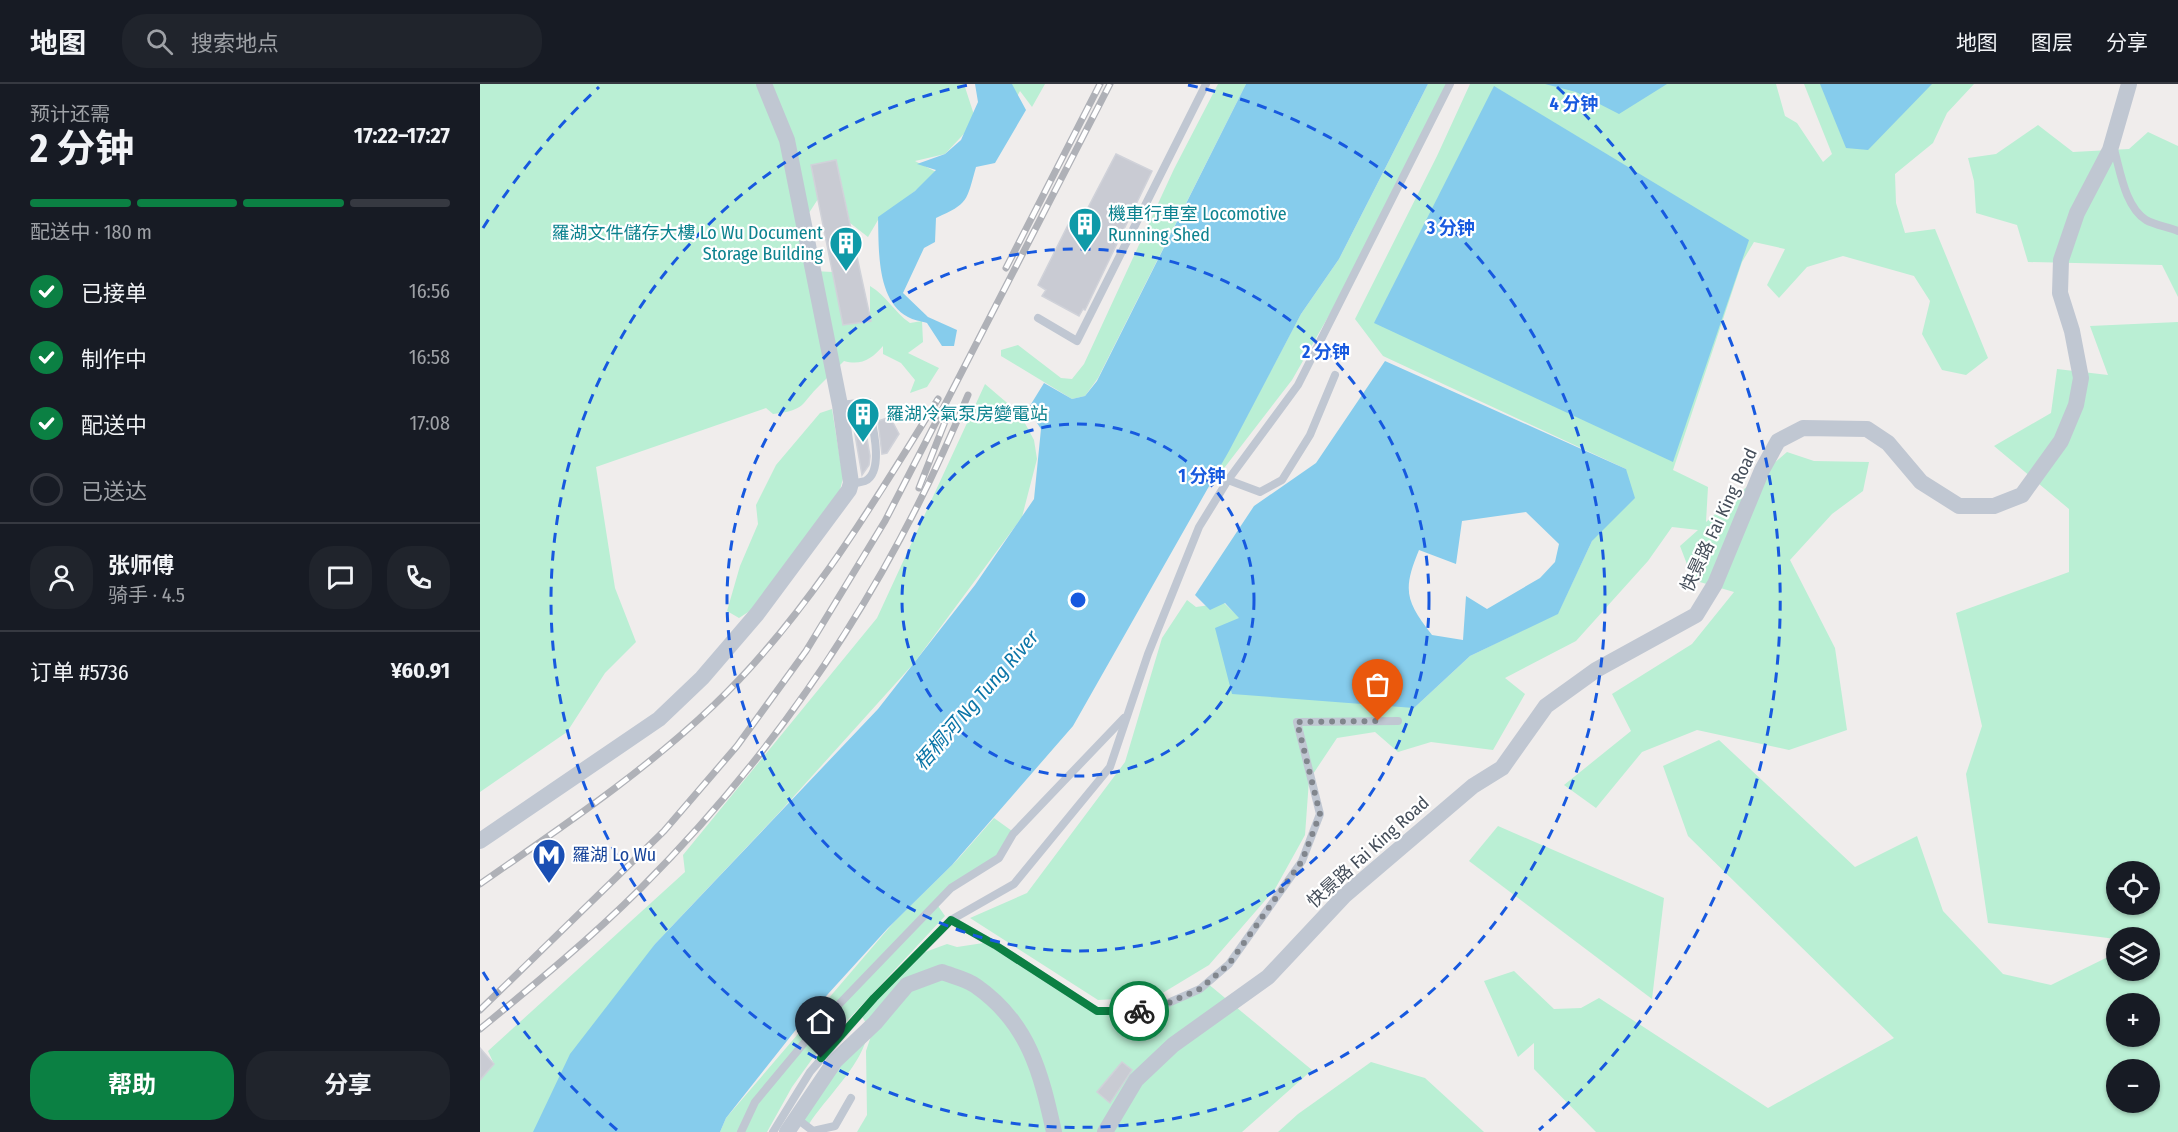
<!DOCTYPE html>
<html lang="zh">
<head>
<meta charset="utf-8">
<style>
	:root { --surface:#171b24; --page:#20242c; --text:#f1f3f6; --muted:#9ea1a6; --line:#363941; --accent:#0b8043 }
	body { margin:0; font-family:"Fira Sans Condensed","Noto Sans SC",sans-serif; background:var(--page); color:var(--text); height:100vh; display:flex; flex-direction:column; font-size:22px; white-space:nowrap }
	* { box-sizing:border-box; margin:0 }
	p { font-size:20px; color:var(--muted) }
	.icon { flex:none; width:33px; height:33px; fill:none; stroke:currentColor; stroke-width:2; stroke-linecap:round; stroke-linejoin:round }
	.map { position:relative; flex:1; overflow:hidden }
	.drawer { display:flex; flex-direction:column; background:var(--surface); width:480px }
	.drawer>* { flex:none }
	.fabs { position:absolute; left:1626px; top:777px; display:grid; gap:12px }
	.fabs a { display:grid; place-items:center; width:54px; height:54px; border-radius:50%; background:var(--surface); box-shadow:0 2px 4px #0004; font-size:30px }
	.pin { position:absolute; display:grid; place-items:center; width:51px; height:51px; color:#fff; margin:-62px -26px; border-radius:50% 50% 50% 0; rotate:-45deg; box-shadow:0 0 6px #0007 }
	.pin .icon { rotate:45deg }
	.courier { position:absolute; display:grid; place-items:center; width:60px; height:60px; margin:-30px; border:4px solid #0b8043; border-radius:50%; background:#fff; color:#222; box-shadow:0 2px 8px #0007 }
	.head em { font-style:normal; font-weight:700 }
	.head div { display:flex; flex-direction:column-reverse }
	.head { display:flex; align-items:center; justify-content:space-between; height:102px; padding:0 30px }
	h1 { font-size:39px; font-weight:700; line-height:45px }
	.bar { display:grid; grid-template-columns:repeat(4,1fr); gap:9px 6px; align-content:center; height:72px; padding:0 30px }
	.bar i { height:8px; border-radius:4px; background:var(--line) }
	.bar .on { background:var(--accent) }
	.bar p { grid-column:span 4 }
	.line { display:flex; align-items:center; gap:15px; padding:0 30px; border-top:2px solid var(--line) }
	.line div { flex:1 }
	.round { display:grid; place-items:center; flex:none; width:63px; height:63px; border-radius:24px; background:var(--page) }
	ol { padding:0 30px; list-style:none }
	li { display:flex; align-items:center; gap:18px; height:66px }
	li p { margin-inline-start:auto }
	li .icon { padding:6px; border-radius:50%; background:var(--accent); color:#fff; stroke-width:4 }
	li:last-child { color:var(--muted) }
	li i { width:33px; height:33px; border:3px solid var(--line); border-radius:50% }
	.button { display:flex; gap:12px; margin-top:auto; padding:12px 30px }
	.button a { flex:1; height:69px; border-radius:24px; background:var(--accent); color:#fff; font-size:24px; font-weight:700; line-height:69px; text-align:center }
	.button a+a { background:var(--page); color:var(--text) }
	header { display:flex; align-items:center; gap:36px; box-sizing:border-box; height:84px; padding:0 30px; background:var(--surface); border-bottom:2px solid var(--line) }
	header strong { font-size:28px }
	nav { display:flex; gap:33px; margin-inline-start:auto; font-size:21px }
	.search { width:420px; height:54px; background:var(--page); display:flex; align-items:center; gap:15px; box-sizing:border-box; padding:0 21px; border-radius:24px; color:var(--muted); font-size:22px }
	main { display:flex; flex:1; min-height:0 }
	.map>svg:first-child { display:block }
	.green { fill:#baefd4; fill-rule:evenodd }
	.water { fill:#86ccec; fill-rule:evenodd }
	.building { fill:#c9cbd3; stroke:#d0d2d9; stroke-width:1.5 }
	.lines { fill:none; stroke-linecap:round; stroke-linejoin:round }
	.service { stroke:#c0c7d2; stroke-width:8 }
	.minor { stroke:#c0c7d2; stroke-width:16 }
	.rail-casing { stroke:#afb1b7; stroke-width:7 }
	.rail { stroke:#fff; stroke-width:4.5; stroke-dasharray:14; stroke-linecap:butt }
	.done { stroke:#81868d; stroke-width:6; stroke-dasharray:0 10.8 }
	.route { stroke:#0b8043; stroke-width:8 }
	.ring { fill:none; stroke:#1759df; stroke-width:3; stroke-dasharray:10 8 }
	.labels { text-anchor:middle; stroke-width:4.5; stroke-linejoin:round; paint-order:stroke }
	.culture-label { font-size:18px; fill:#0d838f; stroke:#fff; text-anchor:start }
	.street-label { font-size:18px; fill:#454e5a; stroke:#fff }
	.transit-label { font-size:18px; fill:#164399; stroke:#fff; text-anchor:start }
	.water-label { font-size:20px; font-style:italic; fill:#0b75a7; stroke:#fff }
	.centre { fill:#1759df; stroke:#fff; stroke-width:3 }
	.ring-label { font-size:18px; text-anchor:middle; font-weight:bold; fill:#1759df; stroke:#fff; stroke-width:4.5; stroke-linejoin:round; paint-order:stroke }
</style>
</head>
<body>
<header>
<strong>地图</strong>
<div class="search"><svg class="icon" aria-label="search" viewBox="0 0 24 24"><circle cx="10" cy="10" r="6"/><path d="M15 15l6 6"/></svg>搜索地点</div>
<nav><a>地图</a><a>图层</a><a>分享</a></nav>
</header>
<main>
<section class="drawer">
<div class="head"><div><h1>2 分钟</h1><p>预计还需</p></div><em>17:22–17:27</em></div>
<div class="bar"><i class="on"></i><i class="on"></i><i class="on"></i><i></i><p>配送中 · 180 m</p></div>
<ol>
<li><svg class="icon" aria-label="check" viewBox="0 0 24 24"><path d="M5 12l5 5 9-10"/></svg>已接单<p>16:56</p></li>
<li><svg class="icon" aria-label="check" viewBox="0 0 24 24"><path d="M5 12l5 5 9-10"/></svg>制作中<p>16:58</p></li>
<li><svg class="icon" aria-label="check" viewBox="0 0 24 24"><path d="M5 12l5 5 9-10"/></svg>配送中<p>17:08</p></li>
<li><i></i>已送达</li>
</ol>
<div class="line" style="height:108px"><a class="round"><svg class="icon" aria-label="person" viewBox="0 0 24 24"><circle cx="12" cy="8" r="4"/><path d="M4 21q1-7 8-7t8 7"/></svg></a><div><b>张师傅</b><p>骑手 · 4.5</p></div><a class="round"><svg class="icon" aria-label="chat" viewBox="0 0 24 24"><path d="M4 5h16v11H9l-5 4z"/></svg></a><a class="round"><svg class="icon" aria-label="phone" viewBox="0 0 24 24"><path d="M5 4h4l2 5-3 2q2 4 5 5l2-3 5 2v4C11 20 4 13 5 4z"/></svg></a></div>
<div class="line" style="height:78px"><div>订单 #5736</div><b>¥60.91</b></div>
<div class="button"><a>帮助</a><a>分享</a></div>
</section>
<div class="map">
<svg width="1698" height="1048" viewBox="0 0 1698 1048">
	<rect width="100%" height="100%" fill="#f0edec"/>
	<g class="green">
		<path d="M0,0H484L496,37L465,70L435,77L458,89L398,136L388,153L370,139L356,76L332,81L338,115L325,135L333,187L353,188L363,241L390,236V202C407,212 414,228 430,239L442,237L443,258L428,269L459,284L447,303L430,309L435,296L421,279L403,270V262C392,275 381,282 364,277C356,285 348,293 340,301C320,320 327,326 293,330L286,324L116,383L135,504L156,558L125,589L87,648L0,708Z"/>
		<polygon points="508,0 565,0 552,23 540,7 520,44"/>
		<polygon points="738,0 766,0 618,294 605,312 592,315 521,272 521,266 538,261 581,294 592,295 604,280 694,85"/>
		<polygon points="948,0 972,0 875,186 812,296 728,405 821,230 859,175"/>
		<polygon points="990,0 1296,0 1305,32 1317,39 1343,78 1352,70 1324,0 1494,0 1467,29 1453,59 1415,90 1416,119 1425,149 1455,145 1508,274 1486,291 1462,286 1442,250 1450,217 1434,192 1363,172 1327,183 1299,214 1287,201 1305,165 1274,158 1262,178 1193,386 1228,403 1226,438 1307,368 1334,377 1389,378 1383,407 1352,430 1310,476 1355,564 1367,646 1309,666 1217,646 1162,668 1116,724 1084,701 1151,647 1132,610 1212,560 1254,508 1213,496 1200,462 1218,446 1192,443 1168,477 1096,557 1025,594 1045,610 1013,666 951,658 918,668 895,648 857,654 829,696 825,751 795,805 729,881 676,913 618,916 490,834 547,809 645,678 682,554 707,516 716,523 744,519 760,534 934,624 990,572 1078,529 1146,385 903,272 875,235 957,72"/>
		<polygon points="1558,41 1593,68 1649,65 1668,48 1698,62 1698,213 1682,181 1548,178 1537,141 1496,129 1494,97 1488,74 1516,70"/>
		<path d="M1698,238V1048H1116L1054,985V959L1038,973L1004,897L1034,887L1074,925L1101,924L1119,914L1288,1024L1414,954L1208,752L1183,682L1239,656L1375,783L1437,752L1463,827L1523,890L1571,901L1636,869V886H1670V854L1636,855L1508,839L1486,690L1502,642L1476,529L1589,488V425L1514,362L1571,329L1577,285L1628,291L1610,242ZM1636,788H1670V820H1636ZM1636,920H1670V952H1636ZM1636,986H1670V1018H1636Z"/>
		<polygon points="505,300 540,330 554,356 557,375 542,433 434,579 297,731 175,860 54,1048 0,1048 0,992 14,980 8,967 205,788 203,771 397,534"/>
		<polygon points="352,325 363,394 360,406 290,514 259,534 247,527 260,482 278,440 276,421 296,381 340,329"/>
		<polygon points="514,734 532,747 519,774 456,819 465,832 335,971 312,1003 287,1048 240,1048 246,1034 414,838 478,775"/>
		<polygon points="1018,742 1184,814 1172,915 989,777"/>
		<polygon points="510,858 622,927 678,924 727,899 832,986 762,1048 377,1048 387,1031 386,967 392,949 381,931 437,871 467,860 477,863"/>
		<path d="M386,956C378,984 346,1014 329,1040L321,1034L352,991Z"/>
		<polygon points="891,978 945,994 1004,1048 798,1048 818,1030"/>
	</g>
	<g class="water">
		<path d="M495,0H532L546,26L515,79L496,83C486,118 489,119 456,134L455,158L444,164L423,209L448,233L477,246L474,262H462L447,239C441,237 433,236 428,233C396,216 399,164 398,133L435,107L456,86L437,80L465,70L481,56L498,18Z"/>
		<polygon points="766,0 948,0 859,175 821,230 749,367 593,642 472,781 408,844 318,943 246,1034 240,1048 53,1048 90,970 175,860 398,625 495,501 554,415 561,345 548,325 564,299 592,315 605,312 617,297"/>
		<polygon points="1065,0 1187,0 1139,30 1096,8"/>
		<polygon points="1340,0 1452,0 1388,66 1366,64"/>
		<polygon points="1014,2 1269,156 1193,378 894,239"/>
		<path d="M905,277L1146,385L1155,414L1112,457L1078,530L990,572L934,624L752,610L735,544L759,534L745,519L730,526L715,511L774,422L836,379ZM1046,428L1079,460L1075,478L1060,494L1007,525L986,512L983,556L952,551C926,517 922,507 939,466L976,480L982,437Z"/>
	</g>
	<g class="building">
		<polygon points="636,70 672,87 605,226 603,225 599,232 562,212 566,206 558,201 592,133 601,137"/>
		<polygon points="356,76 391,237 363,241 331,81"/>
		<polygon points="410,333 419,350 407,369 402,370 398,337"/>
		<polygon points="384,337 390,372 389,381 382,391 373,339"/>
		<polygon points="0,964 14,980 0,996"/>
		<polygon points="642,978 652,986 630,1019 617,1008"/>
	</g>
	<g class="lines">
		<g class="service">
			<path d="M1633,62C1640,84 1644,122 1666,136C1675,141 1688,143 1698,147"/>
			<polyline points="558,234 597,257 726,0"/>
			<path d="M360,321L388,318C391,336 406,387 385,397C382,398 375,399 371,399"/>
			<polyline points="748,396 818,301 970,0"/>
			<polyline points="471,836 515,861 617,927 670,927 720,905 749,880 822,777 840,730 817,638 918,637"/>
			<polyline points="316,1034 333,1047 355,1042 371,1014"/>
			<polyline points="261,1048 275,1018 339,941 471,804 519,774 533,750 644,634"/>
			<polyline points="293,1048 330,988 394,914 471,836 534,800 630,683 668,570 719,443 748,396 780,408 802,396 830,351 855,291"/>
		</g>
		<g class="minor">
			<polyline points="0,757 179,635 222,594 277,530 369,406 371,399 360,321 307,56 284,0"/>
			<path d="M307,1048L355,977L395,939L427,901L462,888C472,892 487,895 496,902C549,939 561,989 574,1048"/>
			<polyline points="625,1048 656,996 693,961 788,893 864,812 993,702 1022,684 1066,622 1116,586 1216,531 1235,500 1282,386 1298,357 1323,344 1387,345 1408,359 1441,398 1479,422 1514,422 1542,411 1581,357 1596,321 1601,294 1592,247 1580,209 1581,176 1597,129 1630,66 1649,0"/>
		</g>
		<defs>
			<g id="rail">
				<polyline points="526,184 620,0"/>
				<polyline points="439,404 470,325"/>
				<path d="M0,800C80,744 163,689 234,621C325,534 392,422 458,315"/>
				<polyline points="0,926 184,747 257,662 326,567 405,437 630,0"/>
				<path d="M0,945C55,900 110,855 161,804C302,663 412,496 488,311"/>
			</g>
		</defs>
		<use href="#rail" class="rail-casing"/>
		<use href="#rail" class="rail"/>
	</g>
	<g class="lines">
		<polyline class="done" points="659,927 670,927 720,905 749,880 822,777 840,730 817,638 898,637"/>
		<polyline class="route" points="341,974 394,914 471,836 515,861 617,927 659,927"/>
	</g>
	<g class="ring">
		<circle cx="598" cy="516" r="176"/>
		<circle cx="598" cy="516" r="351"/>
		<path d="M708 1A527 527 0 1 1 488 1"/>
		<path d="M137 1046A702 702 0 0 1 3 888M3 144A702 702 0 0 1 119 3M1077 3A702 702 0 0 1 1059 1046"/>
	</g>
	<defs>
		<symbol id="building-pin" viewBox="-11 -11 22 30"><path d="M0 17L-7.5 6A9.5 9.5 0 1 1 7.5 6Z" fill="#0f9aa8" stroke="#fff"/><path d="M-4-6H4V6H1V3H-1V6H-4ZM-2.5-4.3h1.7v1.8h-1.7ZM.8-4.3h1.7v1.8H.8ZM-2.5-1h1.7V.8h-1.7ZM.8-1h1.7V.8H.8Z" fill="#fff"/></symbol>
		<symbol id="metro-pin" viewBox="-11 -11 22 30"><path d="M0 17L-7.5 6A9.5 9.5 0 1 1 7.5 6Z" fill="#1a4fb4" stroke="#fff"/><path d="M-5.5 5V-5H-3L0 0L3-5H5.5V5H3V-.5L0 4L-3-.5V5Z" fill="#fff"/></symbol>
	</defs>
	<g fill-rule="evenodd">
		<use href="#building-pin" x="586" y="121" width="38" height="52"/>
		<use href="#building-pin" x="347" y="140" width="38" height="52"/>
		<use href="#building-pin" x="364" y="311" width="38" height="52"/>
		<use href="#metro-pin" x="50" y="752" width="38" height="52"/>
	</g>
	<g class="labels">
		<g class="culture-label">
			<text x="628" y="136">機車行車室 Locomotive<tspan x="628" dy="21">Running Shed</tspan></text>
			<text x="343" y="155" text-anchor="end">羅湖文件儲存大樓 Lo Wu Document<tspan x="343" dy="21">Storage Building</tspan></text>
			<text x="406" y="336">羅湖冷氣泵房變電站</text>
		</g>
		<g class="street-label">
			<text transform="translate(1239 436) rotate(-65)" y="6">快景路 Fai King Road</text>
			<text transform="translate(888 768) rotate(-42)" y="6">快景路 Fai King Road</text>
		</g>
		<g class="transit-label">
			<text x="92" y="777">羅湖 Lo Wu</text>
		</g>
		<g class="water-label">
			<text transform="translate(496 616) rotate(-49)" y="7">梧桐河 Ng Tung River</text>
		</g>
	</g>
	<circle cx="598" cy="516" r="9" class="centre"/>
	<g class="ring-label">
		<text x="1094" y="26">4 分钟</text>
		<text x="971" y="150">3 分钟</text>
		<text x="846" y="274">2 分钟</text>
		<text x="722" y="398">1 分钟</text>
	</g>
</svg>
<div class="fabs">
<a><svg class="icon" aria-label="locate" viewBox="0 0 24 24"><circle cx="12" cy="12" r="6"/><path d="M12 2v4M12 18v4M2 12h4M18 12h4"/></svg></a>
<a><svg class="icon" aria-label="layers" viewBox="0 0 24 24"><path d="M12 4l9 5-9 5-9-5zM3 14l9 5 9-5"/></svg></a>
<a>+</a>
<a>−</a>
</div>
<div class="pin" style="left:898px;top:637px;background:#ea580c"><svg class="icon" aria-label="bag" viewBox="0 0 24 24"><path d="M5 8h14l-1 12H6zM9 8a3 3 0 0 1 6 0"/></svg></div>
<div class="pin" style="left:341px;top:974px;background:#1f2937"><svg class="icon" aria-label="home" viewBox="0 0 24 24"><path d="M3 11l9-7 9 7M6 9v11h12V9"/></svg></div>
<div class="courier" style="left:659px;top:927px"><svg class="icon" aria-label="bike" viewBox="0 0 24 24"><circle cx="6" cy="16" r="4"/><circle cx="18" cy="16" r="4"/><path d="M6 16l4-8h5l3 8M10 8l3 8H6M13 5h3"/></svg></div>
</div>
</main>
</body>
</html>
